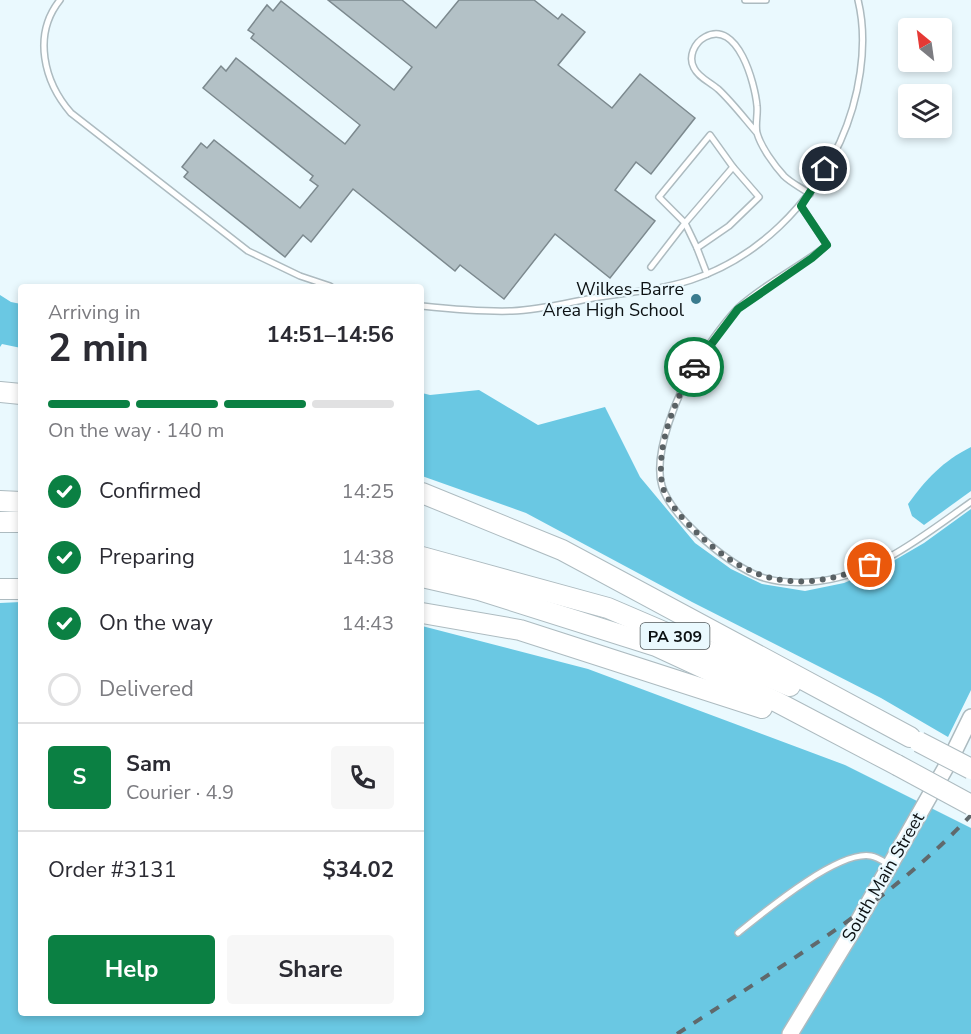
<!DOCTYPE html>
<html lang="en">
<head>
<meta charset="utf-8">
<style>
	:root { --surface:#fff; --page:#f7f7f7; --text:#2b2b33; --muted:#7c7c81; --line:#e1e1e2; --accent:#0b8043 }
	body { margin:0; font-family:"Nunito Sans",sans-serif; background:var(--page); color:var(--text); height:100vh; display:flex; flex-direction:column; font-size:22px; white-space:nowrap }
	* { box-sizing:border-box; margin:0 }
	p { font-size:20px; color:var(--muted) }
	.icon { flex:none; width:33px; height:33px; fill:none; stroke:currentColor; stroke-width:2; stroke-linecap:round; stroke-linejoin:round }
	.map { position:relative; flex:1; overflow:hidden }
	.panel { position:absolute; left:18px; top:284px; width:406px; height:732px; display:flex; flex-direction:column; background:var(--surface); border-radius:6px; box-shadow:0 3px 9px #0003 }
	.panel>* { flex:none }
	.needle { width:39px; rotate:331deg }
	.tools { position:absolute; left:898px; top:18px; display:grid; gap:12px }
	.tools a { display:grid; place-items:center; width:54px; height:54px; border-radius:6px; background:var(--surface); box-shadow:0 3px 9px #0003; font-size:30px }
	.pin { position:absolute; display:grid; place-items:center; width:51px; height:51px; color:#fff; margin:-26px; border:3px solid #fff; border-radius:50%; box-shadow:0 2px 6px #0007 }
	.courier { position:absolute; display:grid; place-items:center; width:60px; height:60px; margin:-30px; border:4px solid #0b8043; border-radius:50%; background:#fff; color:#222; box-shadow:0 2px 8px #0007 }
	.headline em { font-style:normal; font-weight:700 }
	.headline div { display:flex; flex-direction:column-reverse }
	.headline { display:flex; align-items:center; justify-content:space-between; height:102px; padding:0 30px }
	h1 { font-size:39px; font-weight:700; line-height:45px }
	.bar { display:grid; grid-template-columns:repeat(4,1fr); gap:9px 6px; align-content:center; height:72px; padding:0 30px }
	.bar i { height:8px; border-radius:4px; background:var(--line) }
	.bar .selected { background:var(--accent) }
	.bar p { grid-column:span 4 }
	.line { display:flex; align-items:center; gap:15px; padding:0 30px; border-top:2px solid var(--line) }
	.line div { flex:1 }
	.round { display:grid; place-items:center; flex:none; width:63px; height:63px; border-radius:6px; background:var(--page) }
	ol { padding:0 30px; list-style:none }
	li { display:flex; align-items:center; gap:18px; height:66px }
	li p { margin-inline-start:auto }
	li .icon { padding:6px; border-radius:50%; background:var(--accent); color:#fff; stroke-width:4 }
	li:last-child { color:var(--muted) }
	li i { width:33px; height:33px; border:3px solid var(--line); border-radius:50% }
	.cta { display:flex; gap:12px; margin-top:auto; padding:12px 30px }
	.cta a { flex:1; height:69px; border-radius:6px; background:var(--accent); color:#fff; font-size:24px; font-weight:700; line-height:69px; text-align:center }
	.cta a+a { background:var(--page); color:var(--text) }
	.map>svg:first-child { display:block }
	.forest { fill:#6ac8e3 }
	.building { fill:#b3c1c6; stroke:#7c898e; stroke-width:1.5 }
	.lines { fill:none; stroke-linecap:round; stroke-linejoin:round }
	.lane-casing { stroke:#adbbc0; stroke-width:8 }
	.secondary-casing { stroke:#adbbc0; stroke-width:18 }
	.highway-casing { stroke:#adbbc0; stroke-width:22 }
	.lane { stroke:#fff; stroke-width:5 }
	.secondary { stroke:#fff; stroke-width:15 }
	.highway { stroke:#fff; stroke-width:20 }
	.rail { stroke:#60696c; stroke-width:4; stroke-dasharray:10 10; stroke-linecap:butt }
	.highway-bridge-casing { stroke:#adbbc0; stroke-width:22; stroke-linecap:butt }
	.highway-bridge { stroke:#fff; stroke-width:20 }
	.done { stroke:#5a6265; stroke-width:6; stroke-dasharray:0 10.8 }
	.route { stroke:#0b8043; stroke-width:8 }
	.poi-dot { fill:#3a7b8e; stroke:#eaf9fe; stroke-width:2 }
	.labels { text-anchor:middle; stroke-width:4.5; stroke-linejoin:round; paint-order:stroke }
	.shield { fill:#eaf9fe; stroke:#4f575a; stroke-width:1.5 }
	.shield-label { font-size:16px; font-weight:bold; fill:#0c1113 }
	.poi-label { font-size:18px; fill:#0c1113; stroke:#eaf9fe; text-anchor:end }
	.street-label { font-size:18px; fill:#0c1113; stroke:#eaf9fe }
</style>
</head>
<body>
<div class="map">
<svg width="971" height="1034" viewBox="0 0 971 1034">
	<rect width="100%" height="100%" fill="#eaf9fe"/>
	<g class="forest">
		<polygon points="0,295 11,302 21,304 21,348 2,344 0,347"/>
		<polygon points="479,390 538,425 605,407 640,477 695,543 731,569 762,584 805,591 844,583 888,564 924,543 971,509 971,690 948,737 881,698 692,602 526,513 422,476 422,393 430,395"/>
		<path d="M971,447V491L924,525L912,516L908,504C926,479 943,461 971,447Z"/>
		<polygon points="21,602 21,1012 422,1012 422,626 588,669 845,765 971,828 971,1034 0,1034 0,603"/>
	</g>
	<polygon class="building" points="328,0 402,0 436,28 459,0 534,0 558,19 562,14 585,32 558,65 612,108 640,74 695,118 651,174 636,162 615,190 655,221 610,278 555,234 504,299 460,265 455,271 353,189 311,242 303,235 285,257 184,177 188,172 182,167 201,143 207,148 214,140 300,208 318,186 310,180 313,176 203,88 221,66 226,71 236,58 345,144 360,125 251,38 254,34 248,30 267,5 273,11 281,1 394,90 412,67"/>
	<g class="lines">
		<defs>
			<g id="lane">
				<path d="M60,0C32,35 44,82 71,113L248,251L300,276L330,286"/>
				<polyline points="745,0 766,0"/>
				<path d="M757,133C744,118 732,102 718,89C710,82 698,77 694,68C688,57 694,43 705,37C738,19 755,84 757,106C758,114 755,125 757,133C761,147 774,165 784,176C791,183 802,188 810,194"/>
				<path d="M801,206L827,245C799,268 765,283 738,308C723,323 709,344 697,362C679,390 652,453 662,486C672,519 730,565 761,577C776,582 795,583 811,582C872,578 923,536 971,502"/>
				<polyline points="697,248 685,223 733,167"/>
				<polyline points="651,267 685,223 659,197 710,135 733,167 759,197 729,226 697,248 707,274"/>
				<path d="M422,306C451,309 482,312 512,311C539,310 566,303 593,298C625,293 660,290 691,280C758,258 810,205 840,142C859,100 869,45 858,0"/>
				<path d="M738,933C764,912 838,850 871,856C877,857 883,861 888,864"/>
			</g>
			<polyline id="secondary" points="790,1034 852,932 950,760 971,717"/>
			<g id="highway">
				<polyline points="0,392 21,394"/>
				<polyline points="422,493 562,550 910,737"/>
				<polyline points="0,501 21,502"/>
				<polyline points="0,522 21,522"/>
				<polyline points="422,557 608,608 790,686"/>
				<polyline points="422,577 479,590 656,646 777,702 897,765"/>
				<polyline points="0,589 21,589"/>
				<polyline points="422,613 520,630 762,708"/>
			</g>
		</defs>
		<use href="#lane" class="lane-casing"/>
		<use href="#secondary" class="secondary-casing"/>
		<use href="#highway" class="highway-casing"/>
		<use href="#lane" class="lane"/>
		<use href="#secondary" class="secondary"/>
		<use href="#highway" class="highway"/>
		<path class="rail" d="M677,1034C779,967 887,905 971,815"/>
		<defs>
			<g id="highway-bridge">
				<polyline points="919,742 971,769"/>
				<polyline points="897,765 971,805"/>
			</g>
		</defs>
		<use href="#highway-bridge" class="highway-bridge-casing"/>
		<use href="#highway-bridge" class="highway-bridge"/>
	</g>
	<g class="lines">
		<path class="done" d="M694,367C675,401 656,444 662,484C665,499 682,518 693,529C747,583 799,596 870,565"/>
		<polyline class="route" points="694,367 738,309 812,258 827,245 801,206 825,169"/>
	</g>
	<circle class="poi-dot" cx="696" cy="299" r="6"/>
	<g class="labels">
		<rect class="shield" x="640.5" y="623" width="69" height="26" rx="4.5"/>
		<g class="shield-label">
			<text x="675" y="642">PA 309</text>
		</g>
		<g class="poi-label">
			<text x="684" y="295">Wilkes-Barre<tspan x="684" dy="21">Area High School</tspan></text>
		</g>
		<g class="street-label">
			<text transform="translate(883 877) rotate(-60)" y="6">South Main Street</text>
		</g>
	</g>
</svg>
<div class="tools">
<a><svg class="needle" viewBox="-14 -14 28 28"><path d="M0-13l5 13h-10z" fill="#e53935"/><path d="M0 13l5-13h-10z" fill="#7c7c81"/></svg></a>
<a><svg class="icon" aria-label="layers" viewBox="0 0 24 24"><path d="M12 4l9 5-9 5-9-5zM3 14l9 5 9-5"/></svg></a>
</div>
<div class="pin" style="left:870px;top:565px;background:#ea580c"><svg class="icon" aria-label="bag" viewBox="0 0 24 24"><path d="M5 8h14l-1 12H6zM9 8a3 3 0 0 1 6 0"/></svg></div>
<div class="pin" style="left:825px;top:169px;background:#1f2937"><svg class="icon" aria-label="home" viewBox="0 0 24 24"><path d="M3 11l9-7 9 7M6 9v11h12V9"/></svg></div>
<div class="courier" style="left:694px;top:367px"><svg class="icon" aria-label="car" viewBox="0 0 24 24"><path d="M5 17H2v-5l4-1 3-4h7l3 4 3 1v5h-3M9 17h6M6 11h13"/><circle cx="7" cy="17" r="2"/><circle cx="17" cy="17" r="2"/></svg></div>
<section class="panel">
<div class="headline"><div><h1>2 min</h1><p>Arriving in</p></div><em>14:51–14:56</em></div>
<div class="bar"><i class="selected"></i><i class="selected"></i><i class="selected"></i><i></i><p>On the way · 140 m</p></div>
<ol>
<li><svg class="icon" aria-label="check" viewBox="0 0 24 24"><path d="M5 12l5 5 9-10"/></svg>Confirmed<p>14:25</p></li>
<li><svg class="icon" aria-label="check" viewBox="0 0 24 24"><path d="M5 12l5 5 9-10"/></svg>Preparing<p>14:38</p></li>
<li><svg class="icon" aria-label="check" viewBox="0 0 24 24"><path d="M5 12l5 5 9-10"/></svg>On the way<p>14:43</p></li>
<li><i></i>Delivered</li>
</ol>
<div class="line" style="height:108px"><b class="round" style="background:var(--accent);color:#fff">S</b><div><b>Sam</b><p>Courier · 4.9</p></div><a class="round"><svg class="icon" aria-label="phone" viewBox="0 0 24 24"><path d="M5 4h4l2 5-3 2q2 4 5 5l2-3 5 2v4C11 20 4 13 5 4z"/></svg></a></div>
<div class="line" style="height:78px"><div>Order #3131</div><b>$34.02</b></div>
<div class="cta"><a>Help</a><a>Share</a></div>
</section>
</div>
</body>
</html>
